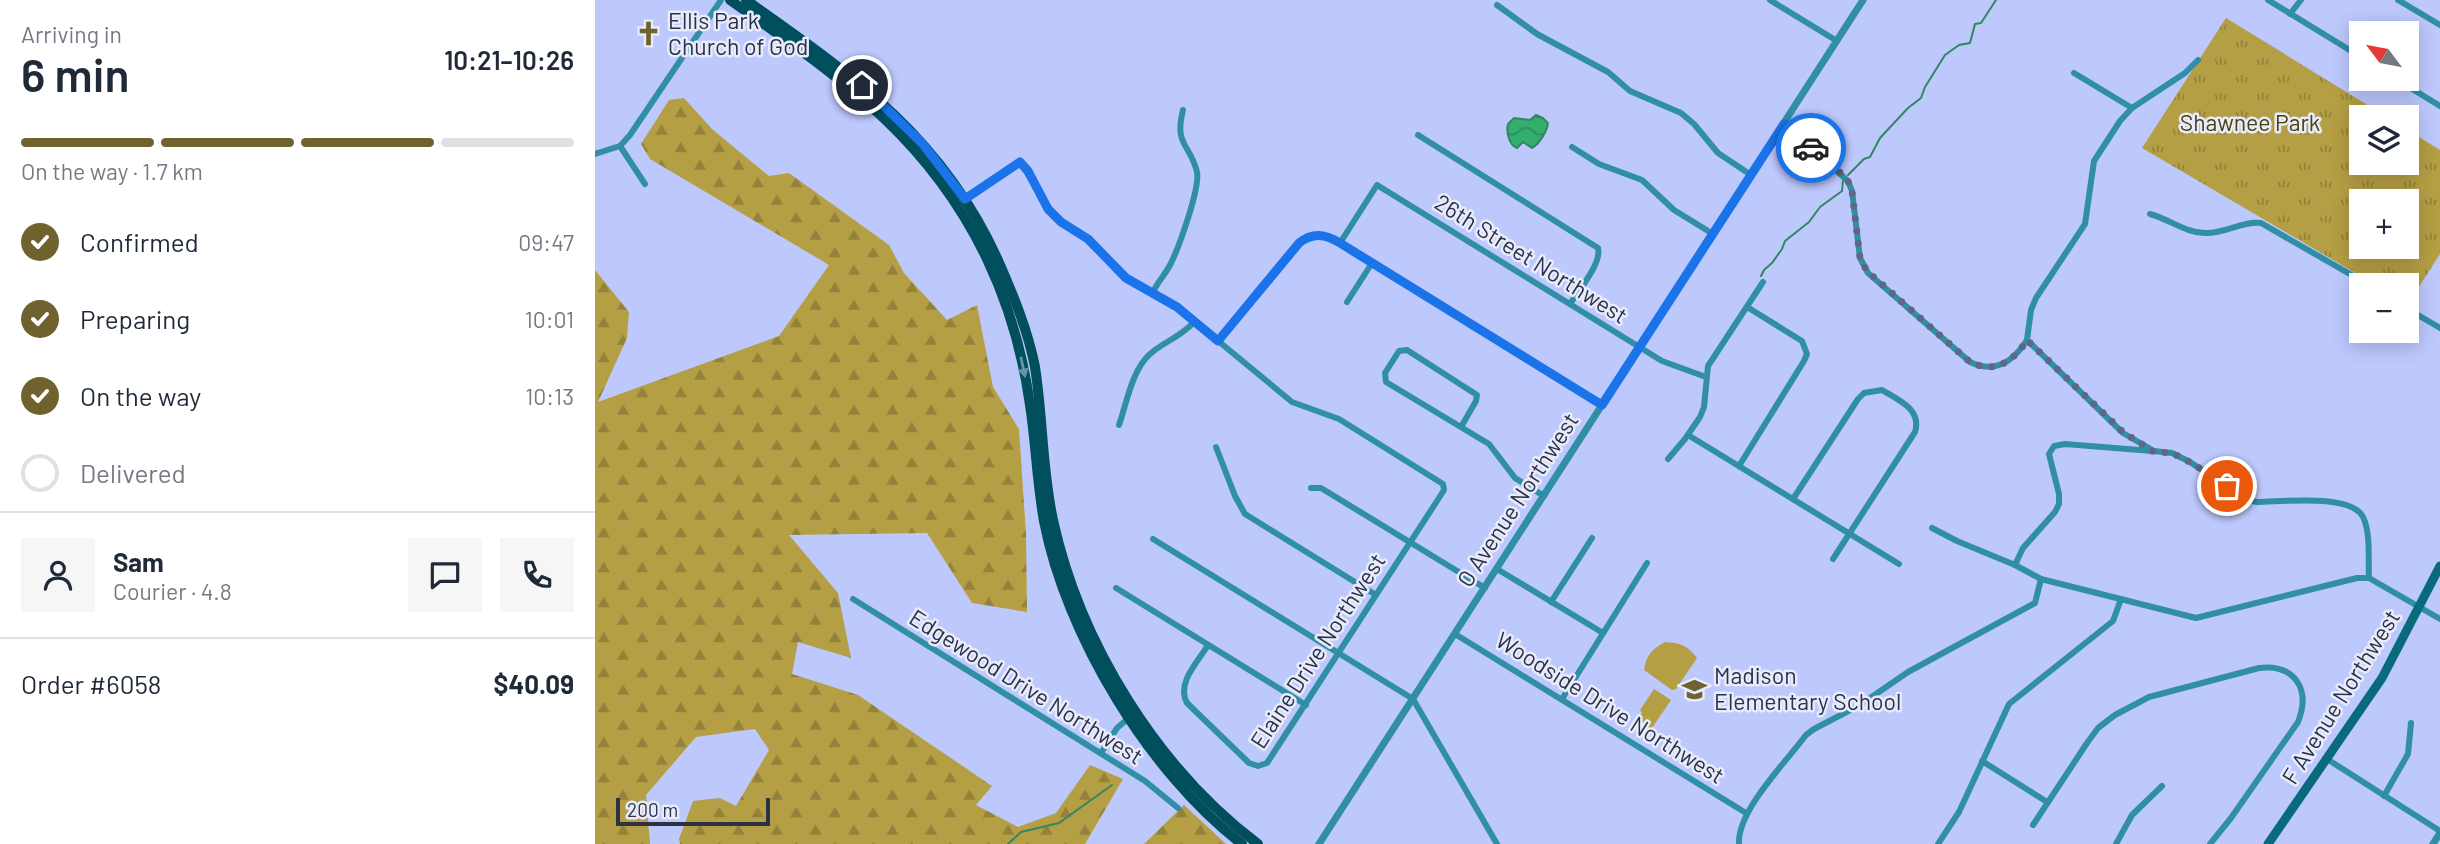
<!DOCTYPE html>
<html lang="en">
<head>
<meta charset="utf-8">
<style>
	:root { --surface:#fff; --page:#f6f6f7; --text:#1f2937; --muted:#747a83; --line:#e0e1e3; --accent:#6f622f }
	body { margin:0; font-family:Barlow,sans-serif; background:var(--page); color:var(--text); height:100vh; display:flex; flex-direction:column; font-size:26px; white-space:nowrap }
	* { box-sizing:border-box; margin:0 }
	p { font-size:23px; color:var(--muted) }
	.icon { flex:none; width:38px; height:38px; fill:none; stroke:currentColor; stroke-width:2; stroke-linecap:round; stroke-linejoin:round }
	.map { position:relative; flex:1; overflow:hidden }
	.drawer { display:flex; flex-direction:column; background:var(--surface); width:595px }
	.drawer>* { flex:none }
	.needle { width:46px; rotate:302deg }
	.buttons { position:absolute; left:1754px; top:21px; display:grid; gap:14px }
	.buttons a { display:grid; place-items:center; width:70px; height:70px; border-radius:0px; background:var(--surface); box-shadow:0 4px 18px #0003; font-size:35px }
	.scale { position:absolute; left:21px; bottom:18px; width:154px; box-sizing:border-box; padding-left:7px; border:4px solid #2d3146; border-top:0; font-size:19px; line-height:24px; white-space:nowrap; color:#2d3146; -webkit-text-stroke:5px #e7ebfb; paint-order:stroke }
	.pin { position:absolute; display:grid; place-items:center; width:60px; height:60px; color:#fff; margin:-30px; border:4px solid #fff; border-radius:50%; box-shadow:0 2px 7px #0007 }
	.courier { position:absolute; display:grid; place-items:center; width:70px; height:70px; margin:-35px; border:5px solid #1a73e8; border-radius:50%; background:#fff; color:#222; box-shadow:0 2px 9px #0007 }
	.head em { font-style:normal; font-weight:600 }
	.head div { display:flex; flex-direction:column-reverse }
	.head { display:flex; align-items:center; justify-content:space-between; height:119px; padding:0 21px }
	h1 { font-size:46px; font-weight:600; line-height:52px }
	.bar { display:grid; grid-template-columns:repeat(4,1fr); gap:10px 7px; align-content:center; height:84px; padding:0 21px }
	.bar i { height:9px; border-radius:5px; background:var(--line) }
	.bar .on { background:var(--accent) }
	.bar p { grid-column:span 4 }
	.line { display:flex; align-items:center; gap:18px; padding:0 21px; border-top:2px solid var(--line) }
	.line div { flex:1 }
	.round { display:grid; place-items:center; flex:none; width:74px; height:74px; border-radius:0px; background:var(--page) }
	ol { padding:0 21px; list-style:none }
	li { display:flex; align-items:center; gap:21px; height:77px }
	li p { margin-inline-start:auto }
	li .icon { padding:7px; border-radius:50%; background:var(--accent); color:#fff; stroke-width:4 }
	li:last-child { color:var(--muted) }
	li i { width:38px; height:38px; border:4px solid var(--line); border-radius:50% }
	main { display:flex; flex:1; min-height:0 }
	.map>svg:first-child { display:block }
	.grass { fill:#b59f44 }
	.forest { fill:url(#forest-firs) }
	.park { fill:url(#park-tufts); fill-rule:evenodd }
	.water { fill:url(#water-waves); stroke:#308861; stroke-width:2 }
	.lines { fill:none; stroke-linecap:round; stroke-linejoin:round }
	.stream { stroke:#308861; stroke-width:2 }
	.minor { stroke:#308fa4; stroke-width:6 }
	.tertiary { stroke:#308fa4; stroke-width:7 }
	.secondary { stroke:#096a7c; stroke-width:9 }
	.primary { stroke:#014f5d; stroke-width:10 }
	.oneway { fill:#6895a4 }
	.done { stroke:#5f6686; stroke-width:7; stroke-dasharray:0 12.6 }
	.route { stroke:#1a73e8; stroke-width:9 }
	.labels { text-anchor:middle; stroke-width:5; stroke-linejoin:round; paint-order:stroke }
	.poi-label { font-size:23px; fill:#2d3146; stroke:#e7ebfb; text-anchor:start }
	.park-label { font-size:23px; fill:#4b400b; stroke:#e7ebfb }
	.street-label { font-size:23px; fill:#2d3146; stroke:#e7ebfb }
</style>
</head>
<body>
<main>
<section class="drawer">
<div class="head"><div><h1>6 min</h1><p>Arriving in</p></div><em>10:21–10:26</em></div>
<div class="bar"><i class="on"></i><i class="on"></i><i class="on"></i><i></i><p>On the way · 1.7 km</p></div>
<ol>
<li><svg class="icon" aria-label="check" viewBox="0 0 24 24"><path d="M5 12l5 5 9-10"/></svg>Confirmed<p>09:47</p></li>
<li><svg class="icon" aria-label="check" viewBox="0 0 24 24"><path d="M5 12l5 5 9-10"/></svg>Preparing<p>10:01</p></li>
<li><svg class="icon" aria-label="check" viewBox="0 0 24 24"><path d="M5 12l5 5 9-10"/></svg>On the way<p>10:13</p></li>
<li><i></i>Delivered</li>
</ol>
<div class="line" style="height:126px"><a class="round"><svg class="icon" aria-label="person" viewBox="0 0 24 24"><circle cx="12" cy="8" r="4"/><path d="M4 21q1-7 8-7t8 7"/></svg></a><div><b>Sam</b><p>Courier · 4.8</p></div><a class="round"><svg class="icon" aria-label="chat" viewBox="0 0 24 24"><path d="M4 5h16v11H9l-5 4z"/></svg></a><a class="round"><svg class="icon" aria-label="phone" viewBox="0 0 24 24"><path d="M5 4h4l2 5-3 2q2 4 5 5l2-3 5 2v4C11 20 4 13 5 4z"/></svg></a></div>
<div class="line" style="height:91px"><div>Order #6058</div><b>$40.09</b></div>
</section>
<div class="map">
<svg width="1845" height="844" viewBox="0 0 1845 844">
	<defs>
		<pattern id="forest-firs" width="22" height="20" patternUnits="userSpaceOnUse" patternTransform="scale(1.75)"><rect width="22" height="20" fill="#b59f44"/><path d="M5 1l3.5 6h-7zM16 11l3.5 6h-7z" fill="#94823b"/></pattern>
		<pattern id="park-tufts" width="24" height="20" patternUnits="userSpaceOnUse" patternTransform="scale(1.75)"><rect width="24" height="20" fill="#b59f44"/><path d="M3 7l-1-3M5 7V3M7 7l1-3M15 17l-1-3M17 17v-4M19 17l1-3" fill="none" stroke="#94823b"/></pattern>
		<pattern id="water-waves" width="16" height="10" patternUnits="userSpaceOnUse" patternTransform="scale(1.75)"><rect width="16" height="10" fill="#32ae6d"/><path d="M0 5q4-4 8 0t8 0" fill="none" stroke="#2b8e5b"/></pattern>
	</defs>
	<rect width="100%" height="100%" fill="#bdc8fd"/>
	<g class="grass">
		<path d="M1070,642C1085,643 1092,645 1102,658L1081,689L1077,690L1049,670C1051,655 1057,649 1070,642Z"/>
		<polygon points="1059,689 1076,700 1055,731 1041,722 1047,713 1045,710"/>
	</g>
	<g class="forest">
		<polygon points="89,98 117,129 174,176 194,173 294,245 309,273 352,320 382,305 398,387 424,429 431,534 432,612 377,603 332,533 194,535 243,593 256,658 203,642 197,674 263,695 397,786 381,805 423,827 461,813 495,765 528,779 490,844 85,844 84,839 98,801 125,798 141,806 174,750 160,729 101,737 51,795 55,844 0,844 0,270 34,312 32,338 3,402 184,336 234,265 55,159 46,144 74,100"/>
		<polygon points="589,805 631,844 549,844"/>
	</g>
	<path class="park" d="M1631,18L1792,117H1766V163H1811V129L1845,150V254L1813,304L1811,285H1781L1547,148ZM1766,201H1811V247H1766Z"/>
	<path class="water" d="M941,115L948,118L953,123C952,132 944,144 937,148L928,142L922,148C914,145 911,132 913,124L919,118L935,120Z"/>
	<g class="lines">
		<g class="stream">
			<polyline points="1253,175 1269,159 1275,157 1285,138 1313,108 1326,98 1330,87 1350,55 1364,45 1375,43 1380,24 1386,23 1401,0"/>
			<polyline points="1166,276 1169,270 1177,263 1187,249 1190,241 1214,222 1225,207 1247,191 1248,180"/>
			<polyline points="413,844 426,832 464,823 517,785"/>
		</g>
		<g class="minor">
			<polyline points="1175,0 1242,41"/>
			<polyline points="1673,0 1766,57"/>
			<polyline points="1803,0 1845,25"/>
			<polyline points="902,5 942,34 1013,72 1035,91 1086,113 1099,124 1123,153 1156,175"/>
			<polyline points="1695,14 1706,0"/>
			<path d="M1603,60L1590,73L1537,108L1525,121L1499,161L1490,224L1441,298L1436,310L1432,340L1528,433L1559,451L1577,453L1595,462L1652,500L1662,502C1686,502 1756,493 1768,517C1776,533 1773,560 1774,578"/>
			<polyline points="1479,73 1537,108"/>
			<polyline points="1801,79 1845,106"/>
			<path d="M1189,124L1253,181L1257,191L1265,258L1273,273L1375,362C1400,374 1418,362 1432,340"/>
			<path d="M823,135L1003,248C1007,263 984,290 975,304"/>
			<polyline points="25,146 50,184"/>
			<polyline points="977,147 1004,164 1047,180 1079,210 1118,234"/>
			<polyline points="0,154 25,146 35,135 126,0"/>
			<path d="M369,200L425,162L460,217L493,239L531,278L582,307L697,402L744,419L848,484L849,490L842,501L672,763L663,766L654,763L592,703C581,683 603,662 613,645"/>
			<path d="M1555,214C1574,219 1592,234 1612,233C1631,233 1647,221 1666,223L1774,285"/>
			<polyline points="745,243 1007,405"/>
			<path d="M557,294C562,282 572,273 577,261C585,244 605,188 602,172C595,143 579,146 588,110"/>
			<polyline points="752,302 777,263"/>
			<polyline points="1811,308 1845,328"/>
			<polyline points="623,340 709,239 726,235 745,243 782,185 1067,361 1111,377"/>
			<path d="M524,425C532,402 537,370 555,354C570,341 586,337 600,321"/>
			<polyline points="866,427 881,401 882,395 812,350 804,351 790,373 791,382 894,444 920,478 949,496"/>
			<polyline points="1093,435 1304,564"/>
			<polyline points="621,447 640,496 650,514 781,595"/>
			<polyline points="1557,451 1470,444 1459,446 1454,454 1464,494 1464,504 1460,512 1428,548 1420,565 1446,579 1601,618 1762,578 1774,578 1845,619"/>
			<polyline points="1073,459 1090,439 1105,417 1109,407 1113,366 1168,282"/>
			<polyline points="1144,466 1209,361 1212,354 1207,341 1152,307"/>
			<polyline points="716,488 726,488 890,588"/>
			<path d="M1198,499L1263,399L1269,393L1287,390C1303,400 1327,409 1320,432L1238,559"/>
			<polyline points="1337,528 1362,541 1420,565"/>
			<polyline points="558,539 818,699 902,844"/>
			<polyline points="902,569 1008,633"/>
			<polyline points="521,588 711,705"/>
			<polyline points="258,599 550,781 583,808"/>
			<polyline points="956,602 997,538"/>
			<polyline points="860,634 1151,813"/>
			<polyline points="967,699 1052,563"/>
			<polyline points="506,753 522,728 535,717"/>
			<polyline points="1732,759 1845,831"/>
			<polyline points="1387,761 1452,802"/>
			<polyline points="1789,796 1813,754 1816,723"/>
			<path d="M1438,825L1492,743L1503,728L1520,715L1554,697L1664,668C1700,664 1716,689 1703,722L1636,818L1615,844"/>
			<path d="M1144,844C1142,811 1191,762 1211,735L1219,729L1265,705L1313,672L1440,603L1446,579"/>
			<polyline points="1343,844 1364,812 1414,704 1518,621 1526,599"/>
			<polyline points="1521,844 1537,815 1567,786"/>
		</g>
		<g class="tertiary">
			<polyline points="724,844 1268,0"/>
			<polyline points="1838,844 1845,833"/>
		</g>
		<polyline class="secondary" points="1673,844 1787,678 1845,566"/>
		<g class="primary">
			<path d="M135,0C243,77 332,134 392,259C414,305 428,355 435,405C441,444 442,483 449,521C471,635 554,773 647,844"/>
			<path d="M151,0C257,75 346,135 402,258C417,292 433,330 440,367C448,418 447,470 458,520C485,643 562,768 663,844"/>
		</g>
	</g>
	<defs><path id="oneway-solid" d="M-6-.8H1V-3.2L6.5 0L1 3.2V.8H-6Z" transform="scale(1.75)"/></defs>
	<use class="oneway" href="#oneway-solid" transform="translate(428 367) rotate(78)"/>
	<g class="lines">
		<path class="done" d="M1216,148L1247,174L1253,181L1257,191L1265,258L1272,271L1375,362C1400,374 1418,362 1432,340L1528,432L1559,452L1577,453L1595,462L1632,486"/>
		<path class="route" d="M267,85L328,144L370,199L425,162L433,171L453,209L466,222L493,239L531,278L582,307L623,341L704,243C718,232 730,234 745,243L1007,405L1189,124L1216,148"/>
	</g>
	<defs>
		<symbol id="church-bare" viewBox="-9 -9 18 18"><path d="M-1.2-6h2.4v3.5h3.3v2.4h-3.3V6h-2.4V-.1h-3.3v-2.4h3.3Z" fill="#6f622f" stroke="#e7ebfb" stroke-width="2.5" paint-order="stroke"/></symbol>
		<symbol id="school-bare" viewBox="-9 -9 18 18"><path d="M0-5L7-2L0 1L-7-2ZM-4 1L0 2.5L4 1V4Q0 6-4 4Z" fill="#6f622f" stroke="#e7ebfb" stroke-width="2.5" paint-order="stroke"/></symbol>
	</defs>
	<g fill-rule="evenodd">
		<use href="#church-bare" x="36" y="16" width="35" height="35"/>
		<use href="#school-bare" x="1082" y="672" width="35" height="35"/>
	</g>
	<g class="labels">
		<g class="poi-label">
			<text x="73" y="29">Ellis Park<tspan x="73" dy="26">Church of God</tspan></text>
			<text x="1119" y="684">Madison<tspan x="1119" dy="26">Elementary School</tspan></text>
		</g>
		<g class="park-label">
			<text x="1655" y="131">Shawnee Park</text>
		</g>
		<g class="street-label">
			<text transform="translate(936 259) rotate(32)" y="8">26th Street Northwest</text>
			<text transform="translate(923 500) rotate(-57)" y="8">O Avenue Northwest</text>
			<text transform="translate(723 651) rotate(-57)" y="8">Elaine Drive Northwest</text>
			<text transform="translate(431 687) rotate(32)" y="8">Edgewood Drive Northwest</text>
			<text transform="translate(1746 697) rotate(-58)" y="8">F Avenue Northwest</text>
			<text transform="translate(1015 708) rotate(32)" y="8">Woodside Drive Northwest</text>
		</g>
	</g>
</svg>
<div class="buttons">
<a><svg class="needle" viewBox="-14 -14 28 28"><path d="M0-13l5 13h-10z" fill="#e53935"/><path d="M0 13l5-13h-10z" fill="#747a83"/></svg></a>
<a><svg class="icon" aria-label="layers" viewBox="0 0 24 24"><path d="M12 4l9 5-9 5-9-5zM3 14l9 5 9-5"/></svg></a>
<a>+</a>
<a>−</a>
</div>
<div class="scale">200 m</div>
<div class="pin" style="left:1632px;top:486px;background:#ea580c"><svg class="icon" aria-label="bag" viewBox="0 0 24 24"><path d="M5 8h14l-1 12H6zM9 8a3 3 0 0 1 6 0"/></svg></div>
<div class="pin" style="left:267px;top:85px;background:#1f2937"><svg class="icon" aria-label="home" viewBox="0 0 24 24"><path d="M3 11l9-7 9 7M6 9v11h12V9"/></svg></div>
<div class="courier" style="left:1216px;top:148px"><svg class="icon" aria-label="car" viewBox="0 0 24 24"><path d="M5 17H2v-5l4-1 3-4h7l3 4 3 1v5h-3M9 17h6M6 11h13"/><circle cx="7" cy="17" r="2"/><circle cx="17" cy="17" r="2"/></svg></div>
</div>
</main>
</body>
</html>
